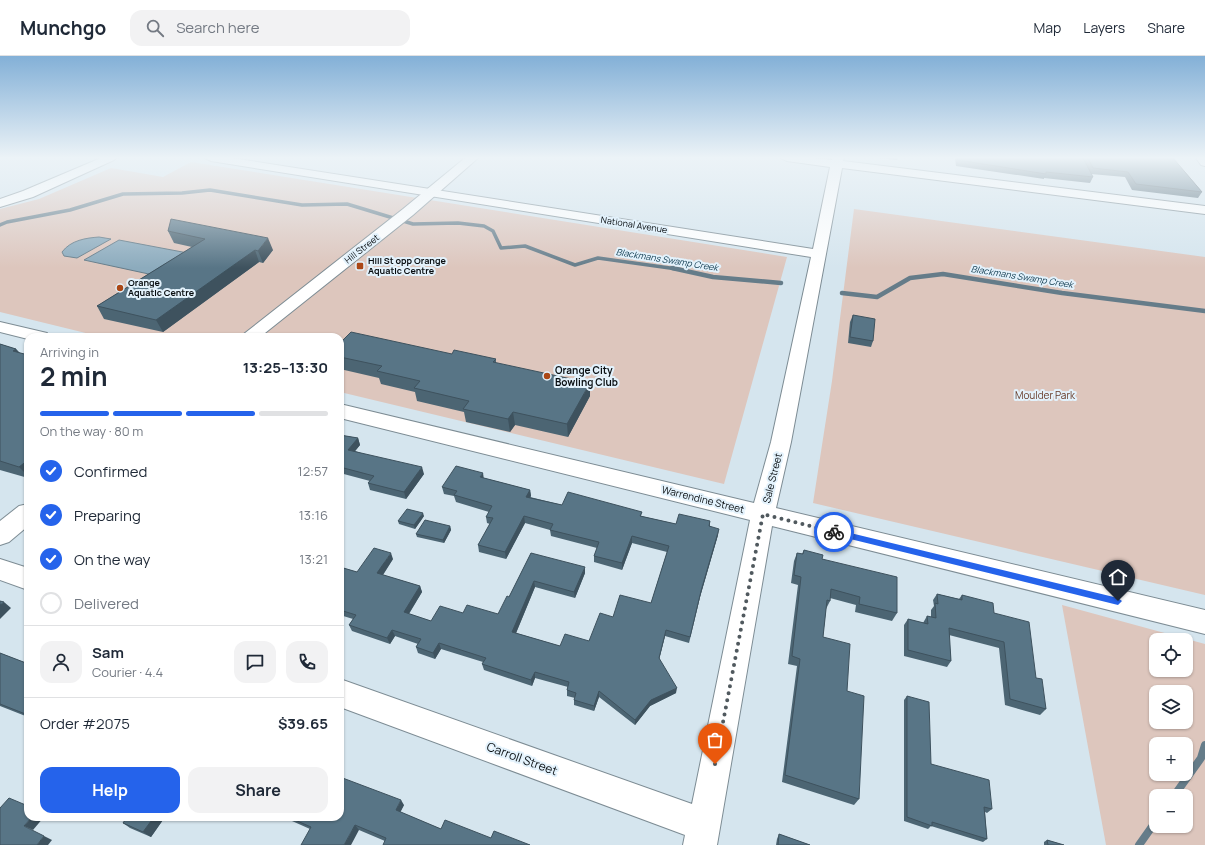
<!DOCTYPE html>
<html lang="en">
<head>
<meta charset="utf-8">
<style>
	:root { --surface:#fff; --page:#f2f2f3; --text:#1f2937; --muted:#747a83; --line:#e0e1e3; --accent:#2563eb }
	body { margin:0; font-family:Manrope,sans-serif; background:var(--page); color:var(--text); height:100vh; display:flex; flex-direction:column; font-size:15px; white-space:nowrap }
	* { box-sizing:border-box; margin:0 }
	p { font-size:13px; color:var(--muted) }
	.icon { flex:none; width:22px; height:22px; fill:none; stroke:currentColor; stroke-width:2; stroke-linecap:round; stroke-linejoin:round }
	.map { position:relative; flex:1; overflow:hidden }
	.details { position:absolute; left:24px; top:277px; width:320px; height:488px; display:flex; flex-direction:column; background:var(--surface); border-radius:12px; box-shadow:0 1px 3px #0004 }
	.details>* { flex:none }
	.fabs { position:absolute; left:1149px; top:577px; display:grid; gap:8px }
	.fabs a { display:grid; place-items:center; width:44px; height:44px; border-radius:8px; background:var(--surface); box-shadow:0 1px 3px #0004; font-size:20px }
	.pin { position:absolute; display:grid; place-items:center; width:34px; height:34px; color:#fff; margin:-41px -17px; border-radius:50% 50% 50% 0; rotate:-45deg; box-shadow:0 0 4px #0007 }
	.pin .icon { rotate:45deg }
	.courier { position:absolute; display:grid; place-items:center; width:40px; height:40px; margin:-20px; border:3px solid #2563eb; border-radius:50%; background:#fff; color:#222; box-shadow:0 1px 5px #0007 }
	.summary em { font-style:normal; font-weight:700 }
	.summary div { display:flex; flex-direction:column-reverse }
	.summary { display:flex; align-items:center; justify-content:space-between; height:68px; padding:0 16px }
	h1 { font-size:26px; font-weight:700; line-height:30px }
	.bar { display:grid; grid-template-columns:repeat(4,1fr); gap:6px 4px; align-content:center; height:48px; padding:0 16px }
	.bar i { height:5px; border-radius:3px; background:var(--line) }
	.bar .on { background:var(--accent) }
	.bar p { grid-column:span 4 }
	.line { display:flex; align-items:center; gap:10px; padding:0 16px; border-top:1px solid var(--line) }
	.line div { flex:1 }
	.round { display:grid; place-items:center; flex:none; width:42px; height:42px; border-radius:12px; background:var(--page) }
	ol { padding:0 16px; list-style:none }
	li { display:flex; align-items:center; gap:12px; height:44px }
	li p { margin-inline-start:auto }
	li .icon { padding:4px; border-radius:50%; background:var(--accent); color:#fff; stroke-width:4 }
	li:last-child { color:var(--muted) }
	li i { width:22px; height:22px; border:2px solid var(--line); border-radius:50% }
	.action { display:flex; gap:8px; margin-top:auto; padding:8px 16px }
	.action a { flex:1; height:46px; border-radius:12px; background:var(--accent); color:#fff; font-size:16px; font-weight:700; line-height:46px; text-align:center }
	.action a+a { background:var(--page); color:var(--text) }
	header { display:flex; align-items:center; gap:24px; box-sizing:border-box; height:56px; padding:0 20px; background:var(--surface); border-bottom:1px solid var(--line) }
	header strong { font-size:19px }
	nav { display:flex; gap:22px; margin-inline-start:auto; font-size:14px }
	.search { width:280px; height:36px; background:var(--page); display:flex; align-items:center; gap:10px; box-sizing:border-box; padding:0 14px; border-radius:12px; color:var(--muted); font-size:15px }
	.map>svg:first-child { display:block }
	.green { fill:#ddc6bd; fill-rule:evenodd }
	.water { fill:#8cabbd; stroke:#657c89 }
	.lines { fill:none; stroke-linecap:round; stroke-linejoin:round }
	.stream-far2 { stroke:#657c89; stroke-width:3.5 }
	.stream-far1 { stroke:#657c89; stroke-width:4.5 }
	.stream { stroke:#657c89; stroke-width:8 }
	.minor-casing { stroke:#7d8c94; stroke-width:2 }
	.tertiary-casing { stroke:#7d8c94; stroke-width:2 }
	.minor { fill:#fff; fill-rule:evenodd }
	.tertiary { fill:#fff; fill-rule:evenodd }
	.wall { fill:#4c6573 }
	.shaded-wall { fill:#3e525e }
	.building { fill:#587586; stroke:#3e525e }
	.route { fill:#2563eb }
	.done { stroke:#50595e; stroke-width:4; stroke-dasharray:0 7.2 }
	.poi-dot { fill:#ab4716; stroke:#e3f2fc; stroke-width:1.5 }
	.labels { text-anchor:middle; stroke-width:4; stroke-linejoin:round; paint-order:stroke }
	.far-street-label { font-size:9px; fill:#090e11; stroke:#e3f2fc }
	.far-water-label { font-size:9px; font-style:italic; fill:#103b4f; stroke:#e3f2fc }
	.far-poi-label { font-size:9px; font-weight:bold; fill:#090e11; stroke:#e3f2fc; text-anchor:start }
	.poi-label { font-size:10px; font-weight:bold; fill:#090e11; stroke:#e3f2fc; text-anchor:start }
	.park-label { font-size:10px; fill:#653724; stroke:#e3f2fc }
	.street-label { font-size:10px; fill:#090e11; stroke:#e3f2fc }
	.near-street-label { font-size:12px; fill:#090e11; stroke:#e3f2fc }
</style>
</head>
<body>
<header>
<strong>Munchgo</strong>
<div class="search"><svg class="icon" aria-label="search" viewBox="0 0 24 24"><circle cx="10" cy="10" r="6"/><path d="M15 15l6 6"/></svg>Search here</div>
<nav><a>Map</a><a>Layers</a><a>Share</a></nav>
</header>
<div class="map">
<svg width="1205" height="789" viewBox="0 0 1205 789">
	<rect width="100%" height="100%" fill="#d5e5ee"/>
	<g class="green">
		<polygon points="191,106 787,201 724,428 340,336 340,281 102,281 0,256 0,153 39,143 111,112 163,121"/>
		<polygon points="854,153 1205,201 1205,539 813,447 832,325"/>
		<path d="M1062,549L1205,588V789H1106ZM1156,584H1186V614H1156ZM1156,636H1186V666H1156ZM1156,688H1186V718H1156ZM1156,740H1186V770H1156Z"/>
	</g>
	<g class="water">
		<path d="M99,181L111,183L77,202L64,200L62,196C71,184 86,182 99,181Z"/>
		<polygon points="119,184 193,198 158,220 84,204"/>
	</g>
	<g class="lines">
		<polyline class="stream-far2" points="0,169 7,166 70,154 123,138 182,137 210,134 302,149 347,148 413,168 458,167 484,170 493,175 501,192 525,190 575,209 598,202 677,213"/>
		<g class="stream-far1">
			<polyline points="672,212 713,221 781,227"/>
			<polyline points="842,237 877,241 910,222 943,218 1062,237 1205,255"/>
		</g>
		<g class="stream">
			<polyline points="1174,740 1201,702 1205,689"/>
			<polyline points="1139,789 1156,765"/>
		</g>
		<defs>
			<g id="minor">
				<polygon points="101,102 116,102 114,104 33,141 0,151 0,143 23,135"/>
				<polygon points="205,102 232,102 813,193 830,111 787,105 781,102 814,102 832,104 832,102 844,102 843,105 1205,150 1205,158 842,112 791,386 776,452 1205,554 1205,578 772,470 717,789 683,789 685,779 340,651 340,623 692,748 750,464 340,362 340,348 754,447 771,386 811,201 211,105"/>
				<polygon points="0,266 47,277 50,281 28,281 28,283 0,276"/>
				<polygon points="0,503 28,512 28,534 0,524"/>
			</g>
			<g id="tertiary">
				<polygon points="465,102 478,102 413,159 260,281 240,281 403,153"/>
				<polygon points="1196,102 1205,102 1205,110 1201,109"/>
				<polygon points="28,448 28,470 9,486 0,489 0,465 19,450"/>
			</g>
		</defs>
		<use href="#minor" class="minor-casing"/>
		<use href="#tertiary" class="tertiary-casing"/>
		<use href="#minor" class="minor"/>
		<use href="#tertiary" class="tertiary"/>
	</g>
	<g class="wall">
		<polygon points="879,102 898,102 897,104"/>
		<polygon points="955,102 1173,102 1202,136 1198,142 1132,134 1125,121 1091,118 1093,121 1090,127 1044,122 1044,123 956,110"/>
		<polygon points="168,175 273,194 263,207 259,206 163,276 104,263 97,250 192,191 174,187"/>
		<polygon points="853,259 873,285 871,291 848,287 850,266"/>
		<polygon points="340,287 452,298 496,303 496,307 590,340 568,381 515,369 510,376 466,366 464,356 417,345 415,336 381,328 379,322 340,313"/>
		<polygon points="0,288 16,293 20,297 28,299 28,422 0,414"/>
		<polygon points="340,379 358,382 360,389 355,395 424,418 406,443 370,434 368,427 370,425 340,417"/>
		<polygon points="484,422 530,434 531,440 530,441 562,449 642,456 641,460 676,468 710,465 710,470 718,479 700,541 689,587 665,580 659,603 676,637 650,650 635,669 599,641 594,655 574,649 574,644 575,642 567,640 567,634 568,631 535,622 532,630 484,614 482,608 483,606 441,593 435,603 418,597 416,591 418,588 395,580 390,588 352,575 349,569 353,563 340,559 340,511 357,516 393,503 383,519 420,530 422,536 409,558 431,565 463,557 498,558 509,541 531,497 585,517 575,542 535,531 516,577 560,590 589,585 613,561 651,547 667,496 632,487 622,514 594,506 594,500 597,492 551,480 550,474 525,467 506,503 479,496 478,489 490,468 487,467 486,461 489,456 456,446 454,440 444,438 442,431"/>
		<polygon points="424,460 415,473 399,468 398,465"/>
		<polygon points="450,470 451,474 444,487 417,481 416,478"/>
		<polygon points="804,494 822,503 897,557 892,565 855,556 856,549 830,542 830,545 826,553 823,581 847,635 859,743 854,749 782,726 797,610 788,608 798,529 791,527 794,505 797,497 802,498"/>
		<polygon points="937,538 959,543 962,539 994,557 1036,622 1046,653 1040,659 1005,649 999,592 949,579 951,605 947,611 904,600 904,569 908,563 923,567 927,560 931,561 931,554 934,550 933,544"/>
		<polygon points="0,597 26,607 28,605 28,661 0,650"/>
		<polygon points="907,640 931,708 992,753 987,757 985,756 987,783 983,786 931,770 928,773 904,765 904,644"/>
		<polygon points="404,749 400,756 441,773 530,789 385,785 359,774 310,773 283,761 340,761"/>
		<polygon points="126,761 165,761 151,781 130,772 123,767 127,761"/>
		<polygon points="779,778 810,789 776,789 777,783"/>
		<polygon points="1047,784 1064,789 1044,789 1044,786"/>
	</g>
	<g class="shaded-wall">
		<polygon points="268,182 273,194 263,207 258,195"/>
		<polygon points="255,194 259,206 163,276 156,264"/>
		<polygon points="16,293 25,304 13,295"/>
		<polygon points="590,327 590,340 568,381 567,368"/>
		<polygon points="513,356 515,369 510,376 508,363"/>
		<polygon points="358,382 360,389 351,400 348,394"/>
		<polygon points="28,404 28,420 19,411"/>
		<polygon points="422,411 424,418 406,443 404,436"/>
		<polygon points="483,417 484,424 480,421"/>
		<polygon points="530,434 531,440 527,447 526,441"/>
		<polygon points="423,457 424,460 415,473 414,469"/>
		<polygon points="524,460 525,467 506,503 505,496"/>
		<polygon points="450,470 451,474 444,487 443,484"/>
		<polygon points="719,473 718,479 700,541 689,587 701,535"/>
		<polygon points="340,480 343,486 341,488 342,490 340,493"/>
		<polygon points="632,480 632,487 622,514 622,507"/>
		<polygon points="391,497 393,503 380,523 377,517"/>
		<polygon points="585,511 585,517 575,542 574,536"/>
		<polygon points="534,525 535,531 514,582 512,576"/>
		<polygon points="420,530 422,536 406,562 404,556"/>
		<polygon points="4,546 11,552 0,563 0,549"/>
		<polygon points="392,574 395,580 390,588 387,582"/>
		<polygon points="666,574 665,580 658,608 659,602"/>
		<polygon points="439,587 441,593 435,603 433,597"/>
		<polygon points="535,616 535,622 532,630 531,624"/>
		<polygon points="677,632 676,637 650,650 635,669 635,664 651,644"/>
		<polygon points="599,635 599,641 594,655 594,650"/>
		<polygon points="401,744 404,749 399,759 396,754"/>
		<polygon points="32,761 44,761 33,774 24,770"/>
		<polygon points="154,761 165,761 151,781 143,776"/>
		<polygon points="355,769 359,774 351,789 344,789"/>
		<polygon points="44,780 52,784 48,789 37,789"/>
	</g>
	<g class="building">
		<polygon points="957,102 1083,102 1093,121 1046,116 1046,118 958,104"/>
		<polygon points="1088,102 1173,102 1202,136 1136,128 1128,116 1093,112"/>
		<polygon points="171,163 268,182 258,195 255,194 156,264 97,250 205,183 168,175"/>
		<polygon points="853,259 875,263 873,285 850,281"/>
		<polygon points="351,276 452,298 454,294 496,303 493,306 590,327 567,368 513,356 508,363 463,353 469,345 414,332 420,325 377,315 382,310 340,301 340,287"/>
		<polygon points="0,288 16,293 13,295 28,299 28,404 19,411 0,405"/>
		<polygon points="340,379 358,382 348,394 422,411 404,436 368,427 374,420 340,411"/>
		<polygon points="456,410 483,417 480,421 530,434 526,441 562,449 568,436 642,456 640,460 676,468 679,458 710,465 709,470 719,473 701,535 690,581 666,574 659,602 677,632 651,644 635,664 599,635 594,650 574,644 576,637 567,634 569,626 535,616 531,624 482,608 486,602 439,587 433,597 416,591 421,583 392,574 387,582 349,569 356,559 340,554 340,511 357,516 374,492 391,497 377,517 420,530 404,556 431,565 440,550 463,557 467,549 498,558 507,540 509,541 531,497 585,511 574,536 534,525 512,576 560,590 565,578 589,585 600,557 613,561 620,539 651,547 669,490 632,480 622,507 594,500 599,486 550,474 553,468 524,460 505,496 478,489 493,462 486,461 492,450 454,439 457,435 442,431"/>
		<polygon points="407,453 423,457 414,469 398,465"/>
		<polygon points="425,464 450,470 443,484 416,478"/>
		<polygon points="28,490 28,494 24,493"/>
		<polygon points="804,494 823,499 822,503 897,521 897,557 859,548 860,541 831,533 830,545 827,544 823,581 850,588 847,635 864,640 859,743 785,719 800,603 792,600 801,521 794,519 797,497 803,498"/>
		<polygon points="937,538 962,544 962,539 993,547 994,557 1029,566 1036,622 1042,623 1046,653 1010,643 1004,586 949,572 951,605 908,594 908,563 928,568 927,560 936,562 935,547 938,548"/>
		<polygon points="0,545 4,546 0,549"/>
		<polygon points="0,597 26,607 28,605 28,659 0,648"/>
		<polygon points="907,640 929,646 931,708 989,724 992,753 984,751 987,783 932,766 932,770 907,761"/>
		<polygon points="340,721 401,744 396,754 441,773 445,764 491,782 494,775 530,789 383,789 386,782 355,769 344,789 301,789 311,771 288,761 340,761"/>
		<polygon points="9,742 28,750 28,761 32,761 24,770 44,780 37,789 0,789 0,752"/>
		<polygon points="127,761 154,761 143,776 123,767"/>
		<polygon points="779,778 810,789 778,789"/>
		<polygon points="1047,784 1064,789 1048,789"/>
	</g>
	<linearGradient id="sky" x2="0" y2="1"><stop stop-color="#83b0d7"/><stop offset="0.48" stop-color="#ecf3f7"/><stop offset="1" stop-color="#ecf3f7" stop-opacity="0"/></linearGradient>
	<rect width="1205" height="212" fill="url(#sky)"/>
	<polygon class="route" points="834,473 1118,542 1122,545 1118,549 834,479 830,476"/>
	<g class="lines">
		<polyline class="done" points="715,708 763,458 834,476"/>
	</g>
	<g class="poi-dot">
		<rect x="356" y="206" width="8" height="8" rx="2"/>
		<circle cx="120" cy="232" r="4"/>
		<circle cx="547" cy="320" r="4"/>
	</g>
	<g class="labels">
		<g class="far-street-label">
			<text transform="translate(634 169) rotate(9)" y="3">National Avenue</text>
			<text transform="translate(362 193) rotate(-38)" y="3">Hill Street</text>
		</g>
		<g class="far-water-label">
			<text transform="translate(667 204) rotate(9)" y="3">Blackmans Swamp Creek</text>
			<text transform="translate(1022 221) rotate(9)" y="3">Blackmans Swamp Creek</text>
		</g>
		<g class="far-poi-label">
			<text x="368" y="208">Hill St opp Orange<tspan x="368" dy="10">Aquatic Centre</tspan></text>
			<text x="128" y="230">Orange<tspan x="128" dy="10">Aquatic Centre</tspan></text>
		</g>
		<g class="poi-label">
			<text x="555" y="318">Orange City<tspan x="555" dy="12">Bowling Club</tspan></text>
		</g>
		<g class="park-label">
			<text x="1045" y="343">Moulder Park</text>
		</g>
		<g class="street-label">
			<text transform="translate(772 422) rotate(-76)" y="4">Sale Street</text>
			<text transform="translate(703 443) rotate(14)" y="4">Warrendine Street</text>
		</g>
		<g class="near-street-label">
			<text transform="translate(522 703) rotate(20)" y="4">Carroll Street</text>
		</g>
	</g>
</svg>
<div class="fabs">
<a><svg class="icon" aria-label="locate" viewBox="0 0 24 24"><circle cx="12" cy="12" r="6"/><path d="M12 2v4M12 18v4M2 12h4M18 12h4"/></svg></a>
<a><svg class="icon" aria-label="layers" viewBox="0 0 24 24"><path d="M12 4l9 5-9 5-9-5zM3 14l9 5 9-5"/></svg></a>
<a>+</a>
<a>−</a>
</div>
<div class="pin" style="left:715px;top:708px;background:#ea580c"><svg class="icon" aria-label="bag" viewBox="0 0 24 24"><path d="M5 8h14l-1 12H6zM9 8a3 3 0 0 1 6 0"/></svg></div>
<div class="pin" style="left:1118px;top:545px;background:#1f2937"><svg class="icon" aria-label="home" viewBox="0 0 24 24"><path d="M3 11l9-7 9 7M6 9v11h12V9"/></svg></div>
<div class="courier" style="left:834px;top:476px"><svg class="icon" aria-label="bike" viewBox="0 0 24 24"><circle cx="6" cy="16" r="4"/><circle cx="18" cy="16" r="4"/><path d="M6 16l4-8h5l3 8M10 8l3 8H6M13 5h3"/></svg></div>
<section class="details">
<div class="summary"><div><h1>2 min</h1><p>Arriving in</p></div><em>13:25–13:30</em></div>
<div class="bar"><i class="on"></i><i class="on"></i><i class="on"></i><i></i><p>On the way · 80 m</p></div>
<ol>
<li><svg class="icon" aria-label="check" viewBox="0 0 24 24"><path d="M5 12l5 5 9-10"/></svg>Confirmed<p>12:57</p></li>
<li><svg class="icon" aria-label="check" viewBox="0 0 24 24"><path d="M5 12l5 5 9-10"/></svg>Preparing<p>13:16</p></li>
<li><svg class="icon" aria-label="check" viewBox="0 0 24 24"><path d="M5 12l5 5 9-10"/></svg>On the way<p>13:21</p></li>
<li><i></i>Delivered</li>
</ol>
<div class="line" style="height:72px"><a class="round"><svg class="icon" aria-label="person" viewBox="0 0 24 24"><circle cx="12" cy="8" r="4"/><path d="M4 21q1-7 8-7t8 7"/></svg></a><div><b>Sam</b><p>Courier · 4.4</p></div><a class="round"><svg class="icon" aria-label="chat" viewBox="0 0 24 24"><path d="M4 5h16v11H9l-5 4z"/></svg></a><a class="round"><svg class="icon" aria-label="phone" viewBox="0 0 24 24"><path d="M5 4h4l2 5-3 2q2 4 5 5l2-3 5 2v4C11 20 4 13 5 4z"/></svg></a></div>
<div class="line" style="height:52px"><div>Order #2075</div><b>$39.65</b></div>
<div class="action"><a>Help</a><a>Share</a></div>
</section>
</div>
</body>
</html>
